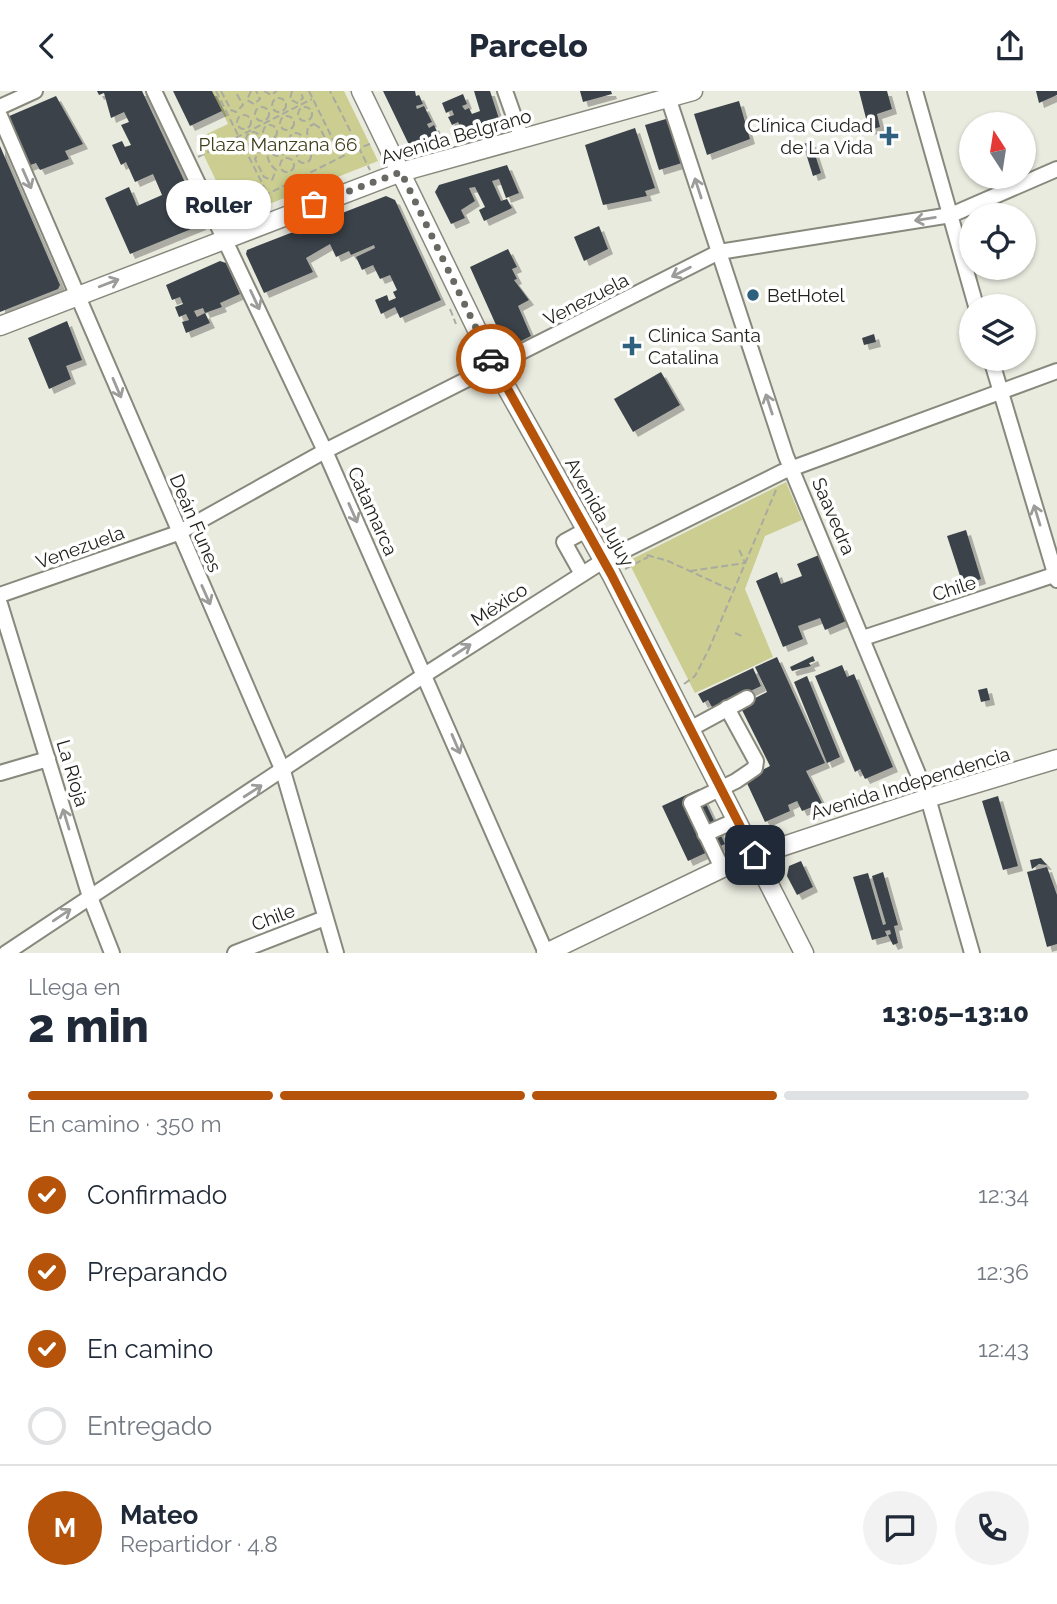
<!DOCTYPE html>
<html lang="es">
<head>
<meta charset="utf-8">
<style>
	:root { --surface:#fff; --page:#f2f2f3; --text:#1f2937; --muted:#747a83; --line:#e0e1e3; --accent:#b45309 }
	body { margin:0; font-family:Raleway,sans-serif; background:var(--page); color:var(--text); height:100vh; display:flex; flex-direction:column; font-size:26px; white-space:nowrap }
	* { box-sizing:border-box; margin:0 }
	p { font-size:23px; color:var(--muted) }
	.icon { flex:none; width:38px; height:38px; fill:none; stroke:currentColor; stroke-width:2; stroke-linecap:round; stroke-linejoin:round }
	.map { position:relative; height:862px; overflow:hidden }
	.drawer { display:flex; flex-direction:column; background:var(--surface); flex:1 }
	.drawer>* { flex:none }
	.needle { width:46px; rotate:348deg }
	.fabs { position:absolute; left:959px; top:21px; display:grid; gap:14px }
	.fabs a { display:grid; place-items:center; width:77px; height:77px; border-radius:50%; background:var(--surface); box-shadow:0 2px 5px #0004; font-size:35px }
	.pin { position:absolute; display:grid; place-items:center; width:60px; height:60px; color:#fff; margin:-30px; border-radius:14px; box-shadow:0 4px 10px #0006 }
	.courier { position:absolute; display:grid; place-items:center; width:70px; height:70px; margin:-35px; border:5px solid #b45309; border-radius:50%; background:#fff; color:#222; box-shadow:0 2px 9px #0007 }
	.bubble { position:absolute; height:49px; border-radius:24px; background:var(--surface); box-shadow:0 2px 5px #0004; font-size:23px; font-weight:800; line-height:49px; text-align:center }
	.overview em { font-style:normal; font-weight:800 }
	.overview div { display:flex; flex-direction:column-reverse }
	.overview { display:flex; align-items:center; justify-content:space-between; height:119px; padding:0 28px }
	h1 { font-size:46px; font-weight:800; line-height:52px }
	.bar { display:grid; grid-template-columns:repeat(4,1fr); gap:10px 7px; align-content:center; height:84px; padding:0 28px }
	.bar i { height:9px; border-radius:5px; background:var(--line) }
	.bar .selected { background:var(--accent) }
	.bar p { grid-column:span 4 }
	.line { display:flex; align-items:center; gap:18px; padding:0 28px; border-top:2px solid var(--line) }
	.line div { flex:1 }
	.round { display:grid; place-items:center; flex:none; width:74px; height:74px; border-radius:37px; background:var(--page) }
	ol { padding:0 28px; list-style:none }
	li { display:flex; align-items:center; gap:21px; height:77px }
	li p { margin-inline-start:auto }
	li .icon { padding:7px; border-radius:50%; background:var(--accent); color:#fff; stroke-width:4 }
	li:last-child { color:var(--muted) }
	li i { width:38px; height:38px; border:4px solid var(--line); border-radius:50% }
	header { display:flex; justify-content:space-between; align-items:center; height:91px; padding:0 28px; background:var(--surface); font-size:32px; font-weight:800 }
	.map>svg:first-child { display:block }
	.green { fill:#cbce90 }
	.building { fill:#3a4349; filter:url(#shadow) }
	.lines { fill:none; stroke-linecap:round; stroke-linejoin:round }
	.minor-casing { stroke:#88887d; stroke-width:18 }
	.major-casing { stroke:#88887d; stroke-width:21 }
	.path { stroke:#a9aaa0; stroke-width:2; stroke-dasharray:7 3.5; stroke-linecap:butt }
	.minor { stroke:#fff; stroke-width:14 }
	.major { stroke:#fff; stroke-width:18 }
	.oneway { stroke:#9c9c9a }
	.done { stroke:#686962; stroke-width:7; stroke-dasharray:0 12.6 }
	.route { stroke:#b45309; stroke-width:9 }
	.poi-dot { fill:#2f617e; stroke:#fff; stroke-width:2.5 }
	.labels { text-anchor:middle; stroke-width:7; stroke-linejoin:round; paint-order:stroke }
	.poi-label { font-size:19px; fill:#22231e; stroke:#fff; text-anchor:start }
	.street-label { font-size:19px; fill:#22231e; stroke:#fff }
	.park-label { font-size:19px; fill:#3f3f1a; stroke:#fff }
</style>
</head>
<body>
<header><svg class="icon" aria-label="back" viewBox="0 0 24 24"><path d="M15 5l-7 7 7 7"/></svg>Parcelo<svg class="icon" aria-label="share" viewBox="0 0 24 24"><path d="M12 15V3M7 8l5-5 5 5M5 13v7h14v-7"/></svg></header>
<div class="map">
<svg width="1057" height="862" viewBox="0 0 1057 862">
	<defs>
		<filter id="shadow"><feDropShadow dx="5" dy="5" stdDeviation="0" flood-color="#0004"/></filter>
	</defs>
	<rect width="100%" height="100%" fill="#eaebdf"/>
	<g class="green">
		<polygon points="212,0 344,0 378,70 234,127 196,48 228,33"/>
		<polygon points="786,391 802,429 765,445 745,498 773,566 695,602 628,470"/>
	</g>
	<g class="building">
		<polygon points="97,0 142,0 191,104 201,134 130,163 105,107 129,96 137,115 162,104 153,83 135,91 126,71 121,74 112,54 122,50 125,56 131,54 121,34 129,31 124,21 111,27 104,2 99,4"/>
		<polygon points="173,0 212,0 222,20 190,35"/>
		<polygon points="383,0 415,0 416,5 419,4 423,13 416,15 417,18 424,15 432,31 427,33 429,37 434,34 442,51 411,58"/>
		<polygon points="474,0 490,0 501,34 459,47 454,37 460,35 458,31 452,34 448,26 454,24 452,19 446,22 442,12 463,3 467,13 462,15 465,19 469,17 472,23 480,20"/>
		<polygon points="580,0 611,0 612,3 583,11"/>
		<polygon points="859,0 887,0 892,18 877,23 880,36 869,39"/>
		<polygon points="1036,0 1057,0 1057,4 1039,12"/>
		<polygon points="56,5 83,53 65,60 69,68 40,79 36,72 25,76 7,26"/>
		<polygon points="739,10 750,48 707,64 694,23"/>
		<polygon points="666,28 670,33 682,72 659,79 645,34"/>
		<polygon points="635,37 655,97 645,100 647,105 603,114 585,54"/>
		<polygon points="811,51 821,82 813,85 803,53"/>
		<polygon points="0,55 60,194 58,198 0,221"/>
		<polygon points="507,74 519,102 506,107 499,88 492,90 501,110 507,108 512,117 484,130 479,119 485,116 475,96 469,97 475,110 461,119 465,127 451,133 435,101 439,94"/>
		<polygon points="386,105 395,109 441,209 400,227 395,216 381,223 375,209 387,204 389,210 396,207 393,201 397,199 390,184 380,188 373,174 362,179 356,166 375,157 374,154 351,164 349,160 336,166 330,153 306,167 313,181 264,202 246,163 247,159"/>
		<polygon points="599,135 608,158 584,170 574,146"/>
		<polygon points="508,158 517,176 512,178 517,188 514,189 529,209 518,215 531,245 511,255 507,255 501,245 470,176"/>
		<polygon points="220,170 226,172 240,203 220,212 222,216 205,222 203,217 194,220 197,226 205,222 210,232 186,242 182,231 189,229 186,223 179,226 175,216 183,213 180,206 172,209 166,194"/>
		<polygon points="67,230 82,269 66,275 71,288 49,298 28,247"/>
		<polygon points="874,243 876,251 864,254 862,247"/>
		<polygon points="661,281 680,314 633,341 614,308"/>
		<polygon points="966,439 981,488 963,494 947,445"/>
		<polygon points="819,464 846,530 825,539 820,527 798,535 803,548 783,556 756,490 777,481 781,493 802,485 797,473"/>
		<polygon points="813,565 815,570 809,572 811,575 792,580 790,576"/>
		<polygon points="777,566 825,672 806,680 822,712 802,720 797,710 788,714 790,720 765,731 745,688 770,675 740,615 767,601 755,576"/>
		<polygon points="842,574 847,586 854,583 893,676 865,688 860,678 855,681 815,585"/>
		<polygon points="753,577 761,595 713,618 708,609 703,612 698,603"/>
		<polygon points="807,585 840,666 827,672 794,591"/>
		<polygon points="987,597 990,609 981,611 978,599"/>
		<polygon points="699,698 725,753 688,770 662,715"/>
		<polygon points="998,705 1018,775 1003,779 982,710"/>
		<polygon points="1041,767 1047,774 1039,773 1032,778 1030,769"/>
		<polygon points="801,770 813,796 797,804 787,785 789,775"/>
		<polygon points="1047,776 1057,804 1057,853 1047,856 1027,781"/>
		<polygon points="883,781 898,834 894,835 898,852 893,854 888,844 891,843 890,839 885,840 887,845 872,849 853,786 868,782 883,834 886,833 872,785"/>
	</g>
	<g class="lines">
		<defs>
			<g id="minor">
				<polyline points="154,0 325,360 546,862"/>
				<polyline points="505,0 522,48"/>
				<polyline points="666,0 786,365 928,707 972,862"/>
				<polyline points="915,0 976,215"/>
				<polyline points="0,16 35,0"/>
				<polyline points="0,25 283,680 336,862"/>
				<polyline points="991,268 1057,489"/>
				<polyline points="582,483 564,451 586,439"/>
				<polyline points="0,504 178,442 325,360 719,161 951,124 1057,78"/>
				<polyline points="0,513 90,806 112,862"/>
				<polyline points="863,547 1057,483"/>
				<polyline points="690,638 747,607"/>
				<polyline points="0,682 48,668"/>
				<polyline points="705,743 737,729"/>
				<polyline points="722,777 691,712 736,690 755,677 756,670 727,617"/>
				<polyline points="6,862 426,583 603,470 782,381 1057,280"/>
				<polyline points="235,862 325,827"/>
			</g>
			<g id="major">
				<polyline points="361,0 495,276 611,483 804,862"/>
				<polyline points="0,235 401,81 693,0"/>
				<polyline points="546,862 733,772 928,707 1057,668"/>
			</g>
		</defs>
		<use href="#minor" class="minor-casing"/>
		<use href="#major" class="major-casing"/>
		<g class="path">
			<polyline points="216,0 267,102"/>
			<polyline points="221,0 231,19 236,21 243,14 235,0"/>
			<polyline points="251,0 247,9 254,13 260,8 256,0"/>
			<polyline points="264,0 271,4 277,0"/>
			<polyline points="292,0 290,8 297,12 303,7 300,0"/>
			<polyline points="309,0 341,65"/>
			<circle cx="279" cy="14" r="7"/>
			<circle cx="262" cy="23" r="7"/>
			<circle cx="305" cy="23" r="7"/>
			<circle cx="244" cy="31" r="7"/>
			<circle cx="287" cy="32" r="7"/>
			<polygon points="314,33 320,37 328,53 324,63 316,61 307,42 308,36"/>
			<circle cx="270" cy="41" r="7"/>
			<circle cx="253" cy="48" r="7"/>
			<circle cx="296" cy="49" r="7"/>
			<circle cx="278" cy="58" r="7"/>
			<polyline points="370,53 359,57 370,79"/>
			<circle cx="304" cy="65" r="7"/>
			<polygon points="260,59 266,61 270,73 276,79 272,89 264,86 255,68"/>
			<polyline points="198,66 312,8"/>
			<circle cx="287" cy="74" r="7"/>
			<polyline points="226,124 359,57 330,0"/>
			<polyline points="450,218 456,233"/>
			<polyline points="647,464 668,470 731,499"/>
			<polyline points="625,478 648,466"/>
			<polyline points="690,480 745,472 738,456"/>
			<polyline points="735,542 744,546"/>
			<polyline points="684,593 695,585 709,558 776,399"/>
		</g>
		<use href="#minor" class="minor"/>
		<use href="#major" class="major"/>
	</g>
	<defs><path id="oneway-shaft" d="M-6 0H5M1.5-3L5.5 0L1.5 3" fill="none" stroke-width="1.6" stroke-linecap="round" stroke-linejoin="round" transform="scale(1.75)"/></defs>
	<g class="oneway">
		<use href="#oneway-shaft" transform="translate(27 88) rotate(66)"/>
		<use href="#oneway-shaft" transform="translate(698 97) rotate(-108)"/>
		<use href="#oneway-shaft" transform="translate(925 128) rotate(171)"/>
		<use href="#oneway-shaft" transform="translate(681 181) rotate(153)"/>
		<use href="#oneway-shaft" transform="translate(109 192) rotate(-21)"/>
		<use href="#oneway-shaft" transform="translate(255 209) rotate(65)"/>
		<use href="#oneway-shaft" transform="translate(117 297) rotate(67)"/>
		<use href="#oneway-shaft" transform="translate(769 313) rotate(-108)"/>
		<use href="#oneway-shaft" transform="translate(353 422) rotate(66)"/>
		<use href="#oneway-shaft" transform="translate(1037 424) rotate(-107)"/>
		<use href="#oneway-shaft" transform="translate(206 504) rotate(66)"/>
		<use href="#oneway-shaft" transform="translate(462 559) rotate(-33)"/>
		<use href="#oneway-shaft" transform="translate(456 653) rotate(67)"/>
		<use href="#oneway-shaft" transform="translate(253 700) rotate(-33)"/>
		<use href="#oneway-shaft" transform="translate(66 728) rotate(-107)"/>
		<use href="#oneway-shaft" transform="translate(62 824) rotate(-34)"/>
	</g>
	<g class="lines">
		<polyline class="done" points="314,113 401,81 491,268"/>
		<polyline class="route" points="491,268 611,483 755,764"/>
	</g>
	<g class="poi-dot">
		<path d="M885.5 34.5h7v7h7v7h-7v7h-7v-7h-7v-7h7z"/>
		<circle cx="753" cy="204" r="7"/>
		<path d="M628.5 244.5h7v7h7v7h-7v7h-7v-7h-7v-7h7z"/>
	</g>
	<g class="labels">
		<g class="poi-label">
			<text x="873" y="41" text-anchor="end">Clínica Ciudad<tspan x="873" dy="22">de La Vida</tspan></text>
			<text x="767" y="211">BetHotel</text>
			<text x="648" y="251">Clinica Santa<tspan x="648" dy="22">Catalina</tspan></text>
		</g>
		<g class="street-label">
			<text transform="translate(456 45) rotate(-16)" y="7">Avenida Belgrano</text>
			<text transform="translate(586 208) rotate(-27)" y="7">Venezuela</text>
			<text transform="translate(373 420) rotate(66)" y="7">Catamarca</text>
			<text transform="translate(600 421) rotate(61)" y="7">Avenida Jujuy</text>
			<text transform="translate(834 425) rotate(67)" y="7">Saavedra</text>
			<text transform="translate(196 432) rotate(67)" y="7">Deán Funes</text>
			<text transform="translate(80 456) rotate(-20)" y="7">Venezuela</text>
			<text transform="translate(954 497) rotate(-18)" y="7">Chile</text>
			<text transform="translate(499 513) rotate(-33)" y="7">México</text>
			<text transform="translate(73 682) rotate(73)" y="7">La Rioja</text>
			<text transform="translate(910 692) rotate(-17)" y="7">Avenida Independencia</text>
			<text transform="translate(273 826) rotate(-21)" y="7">Chile</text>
		</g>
		<g class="park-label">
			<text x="278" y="60">Plaza Manzana 66</text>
		</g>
	</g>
</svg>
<div class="fabs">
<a><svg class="needle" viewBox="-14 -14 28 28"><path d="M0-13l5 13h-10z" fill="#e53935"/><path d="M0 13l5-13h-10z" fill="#747a83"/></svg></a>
<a><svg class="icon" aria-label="locate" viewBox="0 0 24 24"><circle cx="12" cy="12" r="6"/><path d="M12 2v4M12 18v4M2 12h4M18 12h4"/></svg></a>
<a><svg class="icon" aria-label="layers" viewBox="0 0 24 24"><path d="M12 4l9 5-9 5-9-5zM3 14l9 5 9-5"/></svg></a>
</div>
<div class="pin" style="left:314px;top:113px;background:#ea580c"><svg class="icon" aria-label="bag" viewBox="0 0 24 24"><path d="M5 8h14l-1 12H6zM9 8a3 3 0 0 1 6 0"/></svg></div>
<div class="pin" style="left:755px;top:764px;background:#1f2937"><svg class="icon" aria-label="home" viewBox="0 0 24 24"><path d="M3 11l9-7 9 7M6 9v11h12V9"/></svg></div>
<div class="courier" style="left:491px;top:268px"><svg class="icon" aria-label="car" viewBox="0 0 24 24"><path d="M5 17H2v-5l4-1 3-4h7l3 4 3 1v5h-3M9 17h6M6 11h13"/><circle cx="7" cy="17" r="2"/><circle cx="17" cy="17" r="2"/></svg></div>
<div class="bubble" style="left:166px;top:89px;width:105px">Roller</div>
</div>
<section class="drawer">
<div class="overview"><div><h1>2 min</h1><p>Llega en</p></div><em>13:05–13:10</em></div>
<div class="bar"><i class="selected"></i><i class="selected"></i><i class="selected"></i><i></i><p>En camino · 350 m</p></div>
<ol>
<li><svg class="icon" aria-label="check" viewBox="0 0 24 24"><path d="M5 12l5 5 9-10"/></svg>Confirmado<p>12:34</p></li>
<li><svg class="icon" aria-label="check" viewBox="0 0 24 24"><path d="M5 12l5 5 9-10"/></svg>Preparando<p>12:36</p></li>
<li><svg class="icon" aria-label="check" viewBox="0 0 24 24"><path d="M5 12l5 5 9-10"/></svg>En camino<p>12:43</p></li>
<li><i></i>Entregado</li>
</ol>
<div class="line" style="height:126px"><b class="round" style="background:var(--accent);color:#fff">M</b><div><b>Mateo</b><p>Repartidor · 4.8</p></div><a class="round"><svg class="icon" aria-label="chat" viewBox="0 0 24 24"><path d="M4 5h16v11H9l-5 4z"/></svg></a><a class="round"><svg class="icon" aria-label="phone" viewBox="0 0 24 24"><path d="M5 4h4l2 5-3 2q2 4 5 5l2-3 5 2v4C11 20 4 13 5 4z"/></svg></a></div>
</section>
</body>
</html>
